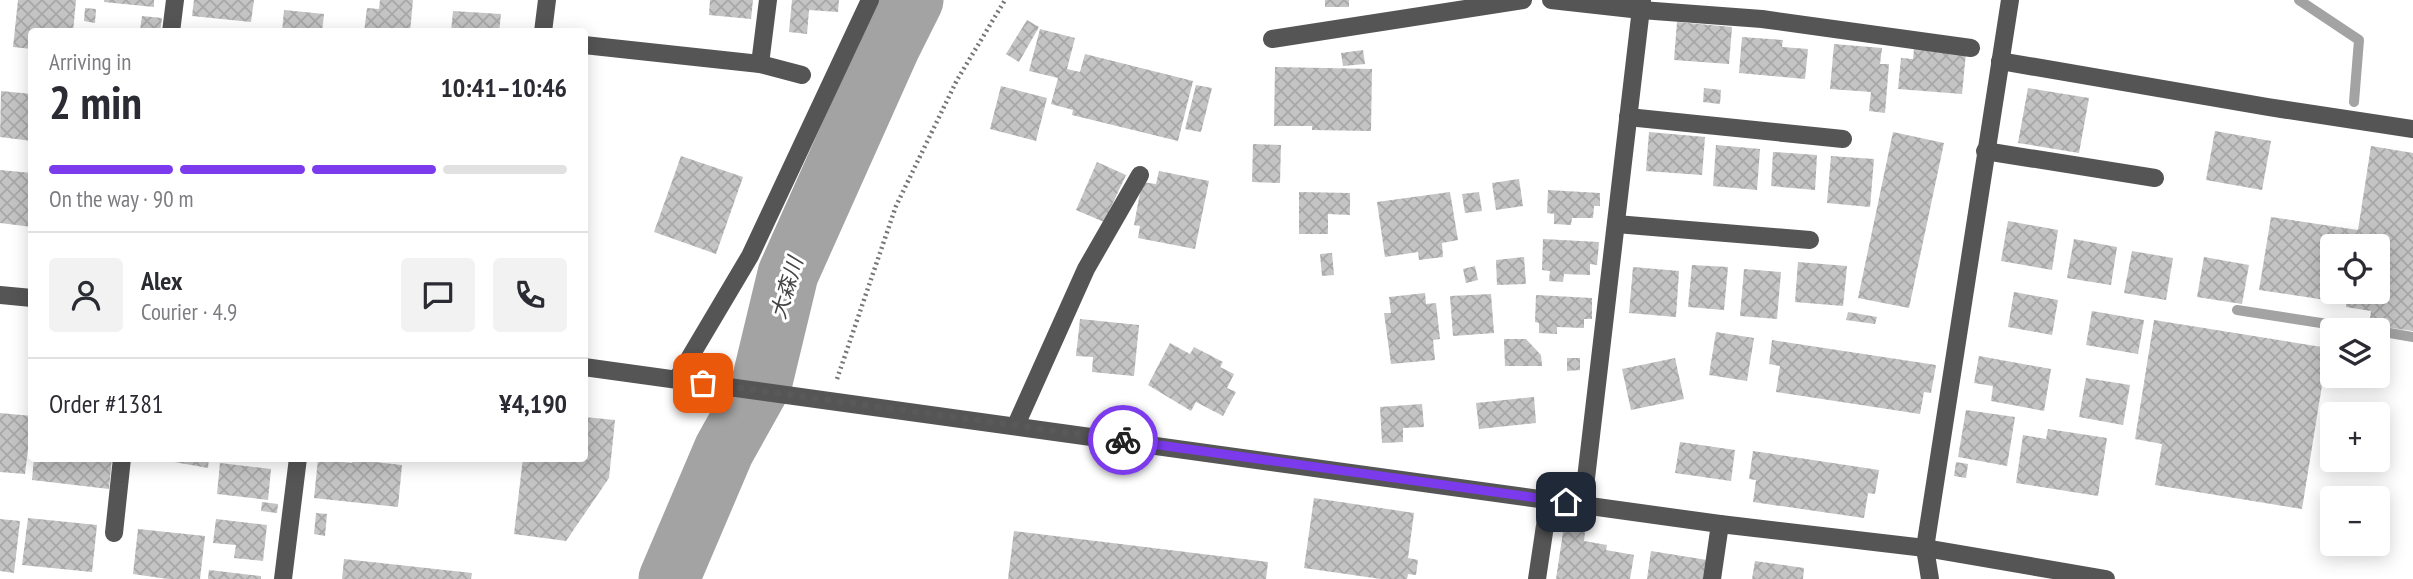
<!DOCTYPE html>
<html lang="en">
<head>
<meta charset="utf-8">
<style>
	:root { --surface:#fff; --page:#f2f2f3; --text:#2b2b33; --muted:#7c7c81; --line:#e1e1e2; --accent:#7c3aed }
	body { margin:0; font-family:"PT Sans Narrow","Noto Sans JP",sans-serif; background:var(--page); color:var(--text); height:100vh; display:flex; flex-direction:column; font-size:26px; white-space:nowrap }
	* { box-sizing:border-box; margin:0 }
	p { font-size:23px; color:var(--muted) }
	.icon { flex:none; width:38px; height:38px; fill:none; stroke:currentColor; stroke-width:2; stroke-linecap:round; stroke-linejoin:round }
	.map { position:relative; flex:1; overflow:hidden }
	.panel { position:absolute; left:28px; top:28px; width:560px; height:434px; display:flex; flex-direction:column; background:var(--surface); border-radius:7px; box-shadow:0 4px 18px #0003 }
	.panel>* { flex:none }
	.fabs { position:absolute; left:2320px; top:234px; display:grid; gap:14px }
	.fabs a { display:grid; place-items:center; width:70px; height:70px; border-radius:7px; background:var(--surface); box-shadow:0 4px 18px #0003; font-size:35px }
	.pin { position:absolute; display:grid; place-items:center; width:60px; height:60px; color:#fff; margin:-30px; border-radius:14px; box-shadow:0 4px 10px #0006 }
	.courier { position:absolute; display:grid; place-items:center; width:70px; height:70px; margin:-35px; border:5px solid #7c3aed; border-radius:50%; background:#fff; color:#222; box-shadow:0 2px 9px #0007 }
	.overview em { font-style:normal; font-weight:700 }
	.overview div { display:flex; flex-direction:column-reverse }
	.overview { display:flex; align-items:center; justify-content:space-between; height:119px; padding:0 21px }
	h1 { font-size:46px; font-weight:700; line-height:52px }
	.bar { display:grid; grid-template-columns:repeat(4,1fr); gap:10px 7px; align-content:center; height:84px; padding:0 21px }
	.bar i { height:9px; border-radius:5px; background:var(--line) }
	.bar .selected { background:var(--accent) }
	.bar p { grid-column:span 4 }
	.line { display:flex; align-items:center; gap:18px; padding:0 21px; border-top:2px solid var(--line) }
	.line div { flex:1 }
	.round { display:grid; place-items:center; flex:none; width:74px; height:74px; border-radius:7px; background:var(--page) }
	.map>svg:first-child { display:block }
	.lines { fill:none; stroke-linecap:round; stroke-linejoin:round }
	.stream { stroke:#a3a3a3; stroke-width:10 }
	.river { stroke:#a3a3a3; stroke-width:61 }
	.building { fill:url(#building-cross-hatch); fill-rule:evenodd }
	.path { stroke:#777; stroke-width:4.5; stroke-dasharray:2 3.5; stroke-linecap:butt }
	.minor { stroke:#555; stroke-width:18 }
	.done { stroke:#595959; stroke-width:7; stroke-dasharray:0 12.6 }
	.route { stroke:#7c3aed; stroke-width:9 }
	.labels { text-anchor:middle; stroke-width:6; stroke-linejoin:round; paint-order:stroke }
	.water-label { font-size:21px; font-style:italic; fill:#444; stroke:#fff }
</style>
</head>
<body>
<div class="map">
<svg width="2413" height="579" viewBox="0 0 2413 579">
	<defs>
		<pattern id="building-cross-hatch" width="8" height="8" patternUnits="userSpaceOnUse" patternTransform="scale(1.75)"><rect width="8" height="8" fill="#c4c4c4"/><path d="M0 0l8 8M0 8l8-8" fill="none" stroke="#a7a7a7"/></pattern>
	</defs>
	<rect width="100%" height="100%" fill="#fff"/>
	<g class="lines">
		<g class="stream">
			<polyline points="2299,0 2359,40 2354,102"/>
			<polyline points="2237,310 2373,331"/>
			<polyline points="2378,331 2413,337"/>
		</g>
		<polyline class="river" points="669,579 724,450 762,382 788,274 890,46 913,0"/>
	</g>
	<g class="building">
		<polygon points="18,0 76,0 73,32 32,32 32,49 13,47"/>
		<polygon points="104,0 154,0 154,7 104,2"/>
		<polygon points="194,0 254,0 251,22 192,16"/>
		<polygon points="380,0 413,0 410,32 364,32 367,8 379,9"/>
		<polygon points="710,0 753,0 751,19 709,15"/>
		<polygon points="792,0 839,0 838,12 809,10 807,34 789,32"/>
		<rect x="1325" y="0" width="24" height="7"/>
		<polygon points="85,8 96,9 95,23 84,21"/>
		<polygon points="284,10 324,14 322,32 282,32"/>
		<polygon points="453,11 501,14 499,32 451,32"/>
		<polygon points="142,16 162,18 160,32 140,30"/>
		<polygon points="1027,20 1039,27 1019,62 1006,54"/>
		<polygon points="1677,22 1732,27 1729,64 1674,60"/>
		<polygon points="1040,29 1075,38 1067,69 1080,72 1085,54 1193,81 1178,141 1072,115 1073,110 1051,104 1058,78 1029,71"/>
		<polygon points="1742,37 1783,40 1782,47 1808,49 1805,79 1739,73"/>
		<polygon points="1834,44 1882,48 1880,64 1889,64 1885,113 1869,111 1871,92 1830,89"/>
		<polygon points="1914,48 1966,53 1962,94 1898,89 1901,58 1913,59"/>
		<polygon points="1363,50 1365,64 1343,66 1341,53"/>
		<polygon points="1275,67 1372,69 1371,131 1312,130 1312,126 1274,126"/>
		<polygon points="1196,85 1212,88 1201,132 1185,129"/>
		<polygon points="1001,86 1047,98 1036,141 990,129"/>
		<polygon points="1704,88 1721,90 1720,104 1703,102"/>
		<polygon points="2028,88 2089,98 2079,153 2018,143"/>
		<polygon points="1,91 32,94 32,141 0,137"/>
		<polygon points="2215,131 2271,141 2262,190 2206,180"/>
		<polygon points="1649,132 1705,137 1702,175 1646,171"/>
		<polygon points="1893,132 1944,143 1909,308 1858,298"/>
		<polygon points="1253,144 1281,145 1280,183 1252,182"/>
		<polygon points="1716,145 1760,149 1757,190 1713,186"/>
		<path d="M2371,146L2413,153V331L2369,325L2371,311L2346,307V303L2259,290L2271,217L2358,230ZM2333,247H2378V292H2333Z"/>
		<polygon points="1773,152 1817,155 1815,190 1771,186"/>
		<polygon points="681,156 743,177 716,254 654,232"/>
		<polygon points="1831,156 1874,159 1870,207 1827,203"/>
		<polygon points="1097,162 1126,175 1104,222 1076,210"/>
		<polygon points="0,170 32,173 32,227 0,223"/>
		<polygon points="1159,171 1209,181 1195,249 1138,238 1140,226 1134,225 1142,182 1156,184"/>
		<polygon points="1519,179 1523,206 1496,210 1492,183"/>
		<polygon points="1548,190 1600,193 1600,206 1594,206 1593,218 1572,218 1571,225 1554,224 1554,214 1547,213"/>
		<polygon points="1299,192 1350,193 1350,215 1328,214 1328,234 1299,234"/>
		<polygon points="1450,192 1458,240 1442,243 1443,257 1419,260 1418,252 1385,257 1377,202"/>
		<polygon points="1479,192 1482,211 1465,213 1462,194"/>
		<polygon points="2008,221 2058,230 2052,270 2001,261"/>
		<polygon points="1543,239 1599,242 1597,265 1590,264 1590,275 1564,274 1563,282 1549,281 1550,271 1542,270"/>
		<polygon points="2074,239 2117,247 2111,285 2067,278"/>
		<polygon points="2132,251 2173,258 2166,300 2124,293"/>
		<polygon points="1332,253 1334,275 1322,276 1320,254"/>
		<polygon points="1524,257 1526,284 1497,285 1496,260"/>
		<polygon points="2204,257 2249,265 2242,304 2197,297"/>
		<polygon points="1798,262 1847,266 1843,306 1795,302"/>
		<polygon points="1692,265 1728,267 1724,310 1688,307"/>
		<polygon points="1475,266 1478,280 1466,283 1463,269"/>
		<polygon points="1633,267 1679,271 1676,317 1629,313"/>
		<polygon points="1744,269 1781,272 1777,319 1740,316"/>
		<polygon points="2014,292 2058,300 2052,335 2008,327"/>
		<polygon points="1425,293 1426,304 1436,303 1440,339 1433,340 1435,360 1391,364 1384,313 1391,313 1389,297"/>
		<polygon points="1491,294 1494,333 1453,336 1450,296"/>
		<polygon points="1536,295 1592,298 1592,319 1584,319 1584,328 1557,327 1557,334 1539,333 1539,323 1535,322"/>
		<polygon points="2092,311 2144,320 2138,354 2086,345"/>
		<polygon points="1848,312 1877,317 1875,324 1846,320"/>
		<polygon points="1080,319 1139,325 1134,376 1092,372 1093,357 1076,356"/>
		<polygon points="2154,320 2328,348 2302,509 2155,485 2162,444 2135,439"/>
		<polygon points="1716,332 1754,338 1747,381 1709,375"/>
		<polygon points="1504,339 1526,339 1541,355 1542,366 1505,366"/>
		<polygon points="1772,340 1936,365 1931,393 1924,392 1920,414 1776,392 1780,366 1769,364"/>
		<polygon points="1170,343 1190,354 1194,347 1223,362 1220,367 1234,374 1227,388 1236,392 1223,416 1196,402 1191,411 1148,385"/>
		<polygon points="1979,356 2051,369 2044,411 1991,401 1993,386 1974,383"/>
		<polygon points="1567,358 1580,358 1580,370 1567,371"/>
		<polygon points="1675,358 1684,399 1631,410 1622,369"/>
		<polygon points="2086,378 2130,385 2123,425 2079,417"/>
		<polygon points="1534,397 1536,423 1479,429 1476,403"/>
		<polygon points="1422,404 1424,427 1403,428 1403,442 1382,443 1380,407"/>
		<polygon points="1966,410 2015,417 2007,466 1958,457"/>
		<polygon points="0,413 32,416 25,474 0,472"/>
		<polygon points="584,417 615,420 609,478 566,541 514,534 523,458 584,458"/>
		<polygon points="2048,429 2107,438 2098,496 2016,483 2023,435 2046,439"/>
		<polygon points="1680,442 1735,450 1731,481 1675,473"/>
		<polygon points="1753,451 1879,470 1875,494 1868,493 1864,518 1753,502 1756,480 1749,479"/>
		<polygon points="34,458 112,458 109,489 32,480"/>
		<polygon points="152,458 209,458 208,468"/>
		<polygon points="353,458 366,458 366,461 402,465 398,507 314,498 318,459 352,463"/>
		<polygon points="1956,462 1968,464 1966,478 1954,476"/>
		<polygon points="220,463 271,469 268,500 217,494"/>
		<polygon points="1314,498 1414,513 1408,558 1418,560 1416,575 1408,574 1407,579 1381,579 1304,568"/>
		<polygon points="262,502 278,504 277,513 261,511"/>
		<polygon points="316,513 327,514 325,536 314,534"/>
		<polygon points="28,518 97,525 92,572 22,565"/>
		<polygon points="0,519 20,521 14,573 0,571"/>
		<polygon points="216,519 267,525 263,561 234,558 236,545 213,543"/>
		<polygon points="1565,519 1586,523 1584,541 1607,545 1606,550 1634,555 1630,579 1556,579"/>
		<polygon points="138,529 205,536 200,579 168,579 133,574"/>
		<polygon points="1014,531 1268,562 1266,579 1008,579"/>
		<polygon points="1651,551 1707,560 1704,579 1647,579"/>
		<polygon points="344,559 472,573 471,579 342,579"/>
		<polygon points="1755,561 1804,568 1803,579 1752,579"/>
		<polygon points="209,570 261,576 261,579 208,579"/>
	</g>
	<g class="lines">
		<polyline class="path" points="837,379 896,206 957,80 1005,0"/>
		<g class="minor">
			<polyline points="1551,0 1641,10 1762,19 1971,48"/>
			<polyline points="171,32 175,0"/>
			<polyline points="543,32 547,0"/>
			<polyline points="1272,39 1523,0"/>
			<polyline points="584,45 760,64 802,75"/>
			<polyline points="2000,61 2268,107 2413,129"/>
			<polyline points="760,64 768,0"/>
			<polyline points="1628,117 1843,139"/>
			<polyline points="1985,151 2155,178"/>
			<polyline points="1616,224 1810,240"/>
			<polyline points="0,295 32,298"/>
			<polyline points="584,367 1720,524 1925,548 2106,579"/>
			<polyline points="677,379 750,256 870,0"/>
			<polyline points="1016,425 1086,269 1140,175"/>
			<polyline points="1583,504 1642,0"/>
			<polyline points="114,533 122,458"/>
			<polyline points="283,579 298,458"/>
			<polyline points="1537,579 1549,499"/>
			<polyline points="1712,579 1720,524"/>
			<polyline points="1930,579 1925,548 2010,0"/>
		</g>
	</g>
	<g class="lines">
		<polyline class="done" points="703,383 1123,440"/>
		<polyline class="route" points="1123,440 1566,502"/>
	</g>
	<g class="labels">
		<g class="water-label">
			<text transform="translate(787 288) rotate(-73)" y="7">大森川</text>
		</g>
	</g>
</svg>
<div class="fabs">
<a><svg class="icon" aria-label="locate" viewBox="0 0 24 24"><circle cx="12" cy="12" r="6"/><path d="M12 2v4M12 18v4M2 12h4M18 12h4"/></svg></a>
<a><svg class="icon" aria-label="layers" viewBox="0 0 24 24"><path d="M12 4l9 5-9 5-9-5zM3 14l9 5 9-5"/></svg></a>
<a>+</a>
<a>−</a>
</div>
<div class="pin" style="left:703px;top:383px;background:#ea580c"><svg class="icon" aria-label="bag" viewBox="0 0 24 24"><path d="M5 8h14l-1 12H6zM9 8a3 3 0 0 1 6 0"/></svg></div>
<div class="pin" style="left:1566px;top:502px;background:#1f2937"><svg class="icon" aria-label="home" viewBox="0 0 24 24"><path d="M3 11l9-7 9 7M6 9v11h12V9"/></svg></div>
<div class="courier" style="left:1123px;top:440px"><svg class="icon" aria-label="bike" viewBox="0 0 24 24"><circle cx="6" cy="16" r="4"/><circle cx="18" cy="16" r="4"/><path d="M6 16l4-8h5l3 8M10 8l3 8H6M13 5h3"/></svg></div>
<section class="panel">
<div class="overview"><div><h1>2 min</h1><p>Arriving in</p></div><em>10:41–10:46</em></div>
<div class="bar"><i class="selected"></i><i class="selected"></i><i class="selected"></i><i></i><p>On the way · 90 m</p></div>
<div class="line" style="height:126px"><a class="round"><svg class="icon" aria-label="person" viewBox="0 0 24 24"><circle cx="12" cy="8" r="4"/><path d="M4 21q1-7 8-7t8 7"/></svg></a><div><b>Alex</b><p>Courier · 4.9</p></div><a class="round"><svg class="icon" aria-label="chat" viewBox="0 0 24 24"><path d="M4 5h16v11H9l-5 4z"/></svg></a><a class="round"><svg class="icon" aria-label="phone" viewBox="0 0 24 24"><path d="M5 4h4l2 5-3 2q2 4 5 5l2-3 5 2v4C11 20 4 13 5 4z"/></svg></a></div>
<div class="line" style="height:91px"><div>Order #1381</div><b>¥4,190</b></div>
</section>
</div>
</body>
</html>
